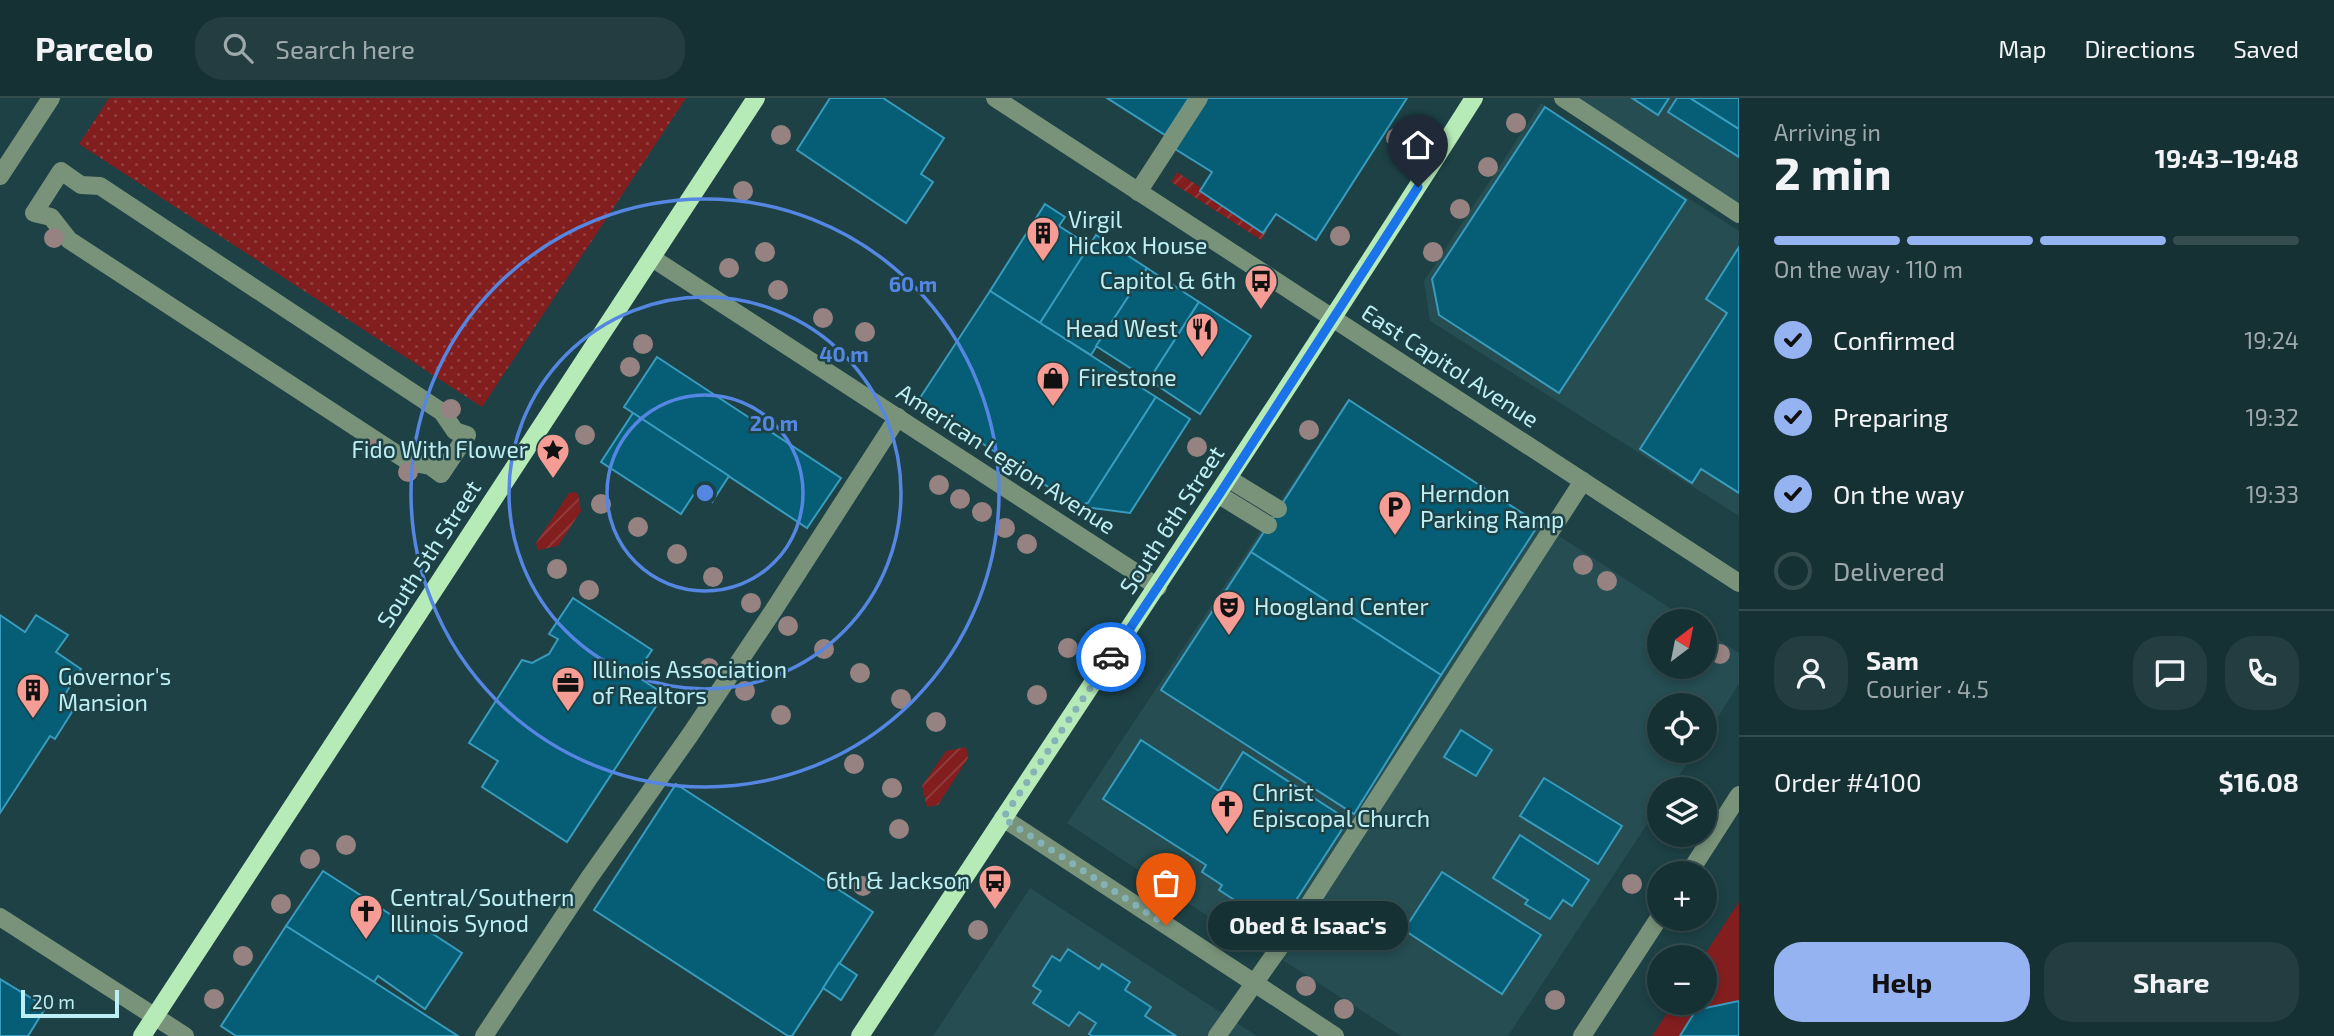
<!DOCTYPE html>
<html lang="en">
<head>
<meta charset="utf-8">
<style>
	:root { --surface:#163134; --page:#233d40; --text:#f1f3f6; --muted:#9ea9ac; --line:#354c4f; --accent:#95b2f1 }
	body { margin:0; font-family:"Exo 2",sans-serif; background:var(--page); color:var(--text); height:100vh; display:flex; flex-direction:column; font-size:26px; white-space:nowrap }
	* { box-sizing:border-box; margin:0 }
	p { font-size:23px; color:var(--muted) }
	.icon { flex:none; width:38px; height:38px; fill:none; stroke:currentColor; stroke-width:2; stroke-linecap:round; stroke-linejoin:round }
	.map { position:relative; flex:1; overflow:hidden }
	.details { display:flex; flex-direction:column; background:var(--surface); width:595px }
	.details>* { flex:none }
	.needle { width:46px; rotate:32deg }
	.tools { position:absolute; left:1647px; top:511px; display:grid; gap:14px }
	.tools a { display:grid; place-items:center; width:70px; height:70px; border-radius:50%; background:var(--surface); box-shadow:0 4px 10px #0003,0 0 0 2px var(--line); font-size:35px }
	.scale { position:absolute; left:21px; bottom:18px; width:98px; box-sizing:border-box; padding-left:7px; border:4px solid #bdeff5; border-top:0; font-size:19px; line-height:24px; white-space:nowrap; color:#bdeff5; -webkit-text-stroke:5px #1d4145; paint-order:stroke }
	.pin { position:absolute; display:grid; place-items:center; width:60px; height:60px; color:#fff; margin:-72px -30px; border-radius:50% 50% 50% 0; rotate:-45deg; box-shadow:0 0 7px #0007 }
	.pin .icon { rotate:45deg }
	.courier { position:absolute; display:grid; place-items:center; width:70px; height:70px; margin:-35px; border:5px solid #1a73e8; border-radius:50%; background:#fff; color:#222; box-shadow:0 2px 9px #0007 }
	.bubble { position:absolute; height:49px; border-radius:24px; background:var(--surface); box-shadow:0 4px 10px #0003,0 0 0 2px var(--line); font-size:23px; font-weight:700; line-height:49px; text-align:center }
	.overview em { font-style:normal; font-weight:700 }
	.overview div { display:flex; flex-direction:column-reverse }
	.overview { display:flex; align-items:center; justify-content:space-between; height:119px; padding:0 35px }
	h1 { font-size:46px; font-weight:700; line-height:52px }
	.bar { display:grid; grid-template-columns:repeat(4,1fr); gap:10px 7px; align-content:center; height:84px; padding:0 35px }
	.bar i { height:9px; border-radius:5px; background:var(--line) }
	.bar .active { background:var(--accent) }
	.bar p { grid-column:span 4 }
	.line { display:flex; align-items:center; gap:18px; padding:0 35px; border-top:2px solid var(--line) }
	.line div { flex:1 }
	.round { display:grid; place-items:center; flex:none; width:74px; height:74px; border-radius:28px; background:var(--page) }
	ol { padding:0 35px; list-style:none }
	li { display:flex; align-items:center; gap:21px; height:77px }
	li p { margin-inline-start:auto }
	li .icon { padding:7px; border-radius:50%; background:var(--accent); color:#111; stroke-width:4 }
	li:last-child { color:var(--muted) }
	li i { width:38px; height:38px; border:4px solid var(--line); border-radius:50% }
	.cta { display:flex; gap:14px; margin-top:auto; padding:14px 35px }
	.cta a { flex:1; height:80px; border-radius:28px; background:var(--accent); color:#111; font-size:28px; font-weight:700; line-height:80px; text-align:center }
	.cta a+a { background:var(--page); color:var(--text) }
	header { display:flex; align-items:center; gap:42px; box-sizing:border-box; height:98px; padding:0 35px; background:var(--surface); border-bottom:2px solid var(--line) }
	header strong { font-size:33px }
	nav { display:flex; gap:38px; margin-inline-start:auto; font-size:24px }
	.search { width:490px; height:63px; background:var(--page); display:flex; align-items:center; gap:18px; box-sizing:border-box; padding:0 24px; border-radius:28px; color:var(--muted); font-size:26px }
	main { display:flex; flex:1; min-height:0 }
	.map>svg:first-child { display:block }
	.built { fill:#254d52 }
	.grass { fill:url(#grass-dots) }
	.park { fill:#831e1f }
	.garden { fill:url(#garden-furrows) }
	.building { fill:#055d76; stroke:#389cbe; stroke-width:2 }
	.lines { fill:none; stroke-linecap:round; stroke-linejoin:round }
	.minor { stroke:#79937a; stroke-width:18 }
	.major { stroke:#b6ebb7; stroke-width:18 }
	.tree { fill:#968281 }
	.done { stroke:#85b2b7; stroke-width:7; stroke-dasharray:0 12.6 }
	.route { stroke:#1a73e8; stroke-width:9 }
	.ring { fill:none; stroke:#5586e2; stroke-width:3.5 }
	.labels { text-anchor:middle; stroke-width:5; stroke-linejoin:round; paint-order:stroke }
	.poi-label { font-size:23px; fill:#bdeff5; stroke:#1d4145; text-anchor:start }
	.street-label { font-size:23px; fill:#bdeff5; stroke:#1d4145 }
	.centre { fill:#5586e2; stroke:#1d4145; stroke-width:3.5 }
	.ring-label { font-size:21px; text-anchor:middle; font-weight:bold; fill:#5586e2; stroke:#1d4145; stroke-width:5; stroke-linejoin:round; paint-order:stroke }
</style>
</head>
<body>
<header>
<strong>Parcelo</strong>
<div class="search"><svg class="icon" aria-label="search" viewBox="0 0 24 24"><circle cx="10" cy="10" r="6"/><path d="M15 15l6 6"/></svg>Search here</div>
<nav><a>Map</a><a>Directions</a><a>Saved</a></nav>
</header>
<main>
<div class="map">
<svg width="1739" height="938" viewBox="0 0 1739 938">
	<defs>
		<pattern id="grass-dots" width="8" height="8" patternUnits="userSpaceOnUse" patternTransform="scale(1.75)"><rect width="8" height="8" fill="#831e1f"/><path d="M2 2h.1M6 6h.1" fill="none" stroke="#933f40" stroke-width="1.8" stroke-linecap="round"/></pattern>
		<pattern id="garden-furrows" width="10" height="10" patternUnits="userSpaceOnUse" patternTransform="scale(1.75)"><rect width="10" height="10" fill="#831e1f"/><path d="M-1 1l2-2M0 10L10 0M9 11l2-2" fill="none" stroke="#933f40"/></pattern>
	</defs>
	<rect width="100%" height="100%" fill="#1d4145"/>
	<g class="built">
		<polygon points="1580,0 1739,0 1739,106"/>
		<polygon points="1541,5 1739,133 1739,418 1430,223 1424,183"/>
		<polygon points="1348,301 1690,523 1659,523 1659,569 1704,569 1705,533 1739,555 1739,586 1705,639 1704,607 1659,607 1659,653 1695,653 1670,691 1659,691 1659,708 1508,938 1401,938 1284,863 1262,854 1067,725"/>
		<polygon points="1030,790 1257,938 933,938"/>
	</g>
	<polygon class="grass" points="109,0 686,0 482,309 79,46"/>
	<polygon class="park" points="1739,804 1739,938 1652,938 1674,905 1704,905 1703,859"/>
	<g class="garden">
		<polygon points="1177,74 1267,133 1261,142 1171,84"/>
		<polygon points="575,394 578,396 581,413 558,448 538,452 536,445 569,395"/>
		<polygon points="966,649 968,660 938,707 927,709 922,688 946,653"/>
	</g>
	<g class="building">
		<polygon points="830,0 883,0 944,40 921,76 933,84 906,125 797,52"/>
		<polygon points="1107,0 1189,0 1165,37"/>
		<polygon points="1207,0 1407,0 1316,142 1276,116 1263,135 1200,93 1212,74 1175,51"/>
		<polygon points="1632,0 1669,0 1658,17"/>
		<polygon points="1677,0 1690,0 1739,31 1739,59 1668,14"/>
		<polygon points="1690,0 1739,0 1739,31"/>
		<polygon points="1545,9 1686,102 1559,295 1439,217 1432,181"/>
		<polygon points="1045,106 1065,119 1059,128 1090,148 1040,225 990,193"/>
		<polygon points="1096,137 1147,170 1091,257 1040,225"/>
		<polygon points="1739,149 1739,395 1701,371 1692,385 1640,351 1727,215 1706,201"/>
		<polygon points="1147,170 1199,204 1149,282 1096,248"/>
		<polygon points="990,193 1156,299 1088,405 1077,408 918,303"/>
		<polygon points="1199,204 1251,238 1200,316 1149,282"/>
		<polygon points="657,259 841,380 807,430 624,309"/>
		<polygon points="1156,299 1190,321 1130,415 1077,408 1088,405"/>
		<polygon points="1349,302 1539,426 1441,577 1251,454"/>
		<polygon points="633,315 729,378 712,404 696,393 681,416 601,364"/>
		<polygon points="1251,454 1441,577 1354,716 1161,592"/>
		<polygon points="573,500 652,552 635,577 664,596 567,744 482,689 498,663 469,645 522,562 532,565 549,556 558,541 549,536"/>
		<polygon points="0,517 25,534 36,517 68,537 56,554 81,571 64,598 77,606 55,641 50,638 0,715"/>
		<polygon points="1461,632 1492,652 1476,678 1444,659"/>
		<polygon points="1141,642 1219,693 1243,654 1348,722 1278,830 1219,792 1222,787 1202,774 1206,767 1103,701"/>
		<polygon points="1544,680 1622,728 1598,766 1520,718"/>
		<polygon points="676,686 873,814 792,938 788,938 594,812"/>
		<polygon points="1520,737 1589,782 1572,808 1563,802 1550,821 1525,806 1528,802 1493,780"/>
		<polygon points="323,773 410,829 413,823 462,855 425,911 378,878 374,884 286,828"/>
		<polygon points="1442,774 1541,837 1502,896 1404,832"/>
		<polygon points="286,828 374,884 458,938 236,938 221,928"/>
		<polygon points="1068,851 1099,871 1102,866 1130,884 1125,892 1151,909 1145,918 1176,938 1092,938 1089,936 1096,925 1079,914 1069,928 1033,905 1041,893 1033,888 1052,858 1060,863"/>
		<polygon points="839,865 857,877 841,902 823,890"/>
		<polygon points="0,881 46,909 28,938 0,938"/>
		<polygon points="1739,903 1739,938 1680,938 1696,912"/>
	</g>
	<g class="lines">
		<g class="minor">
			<polyline points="995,0 1739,485"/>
			<polyline points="1563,0 1739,116"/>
			<polygon points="61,73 81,87 100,88 442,314 455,333 467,337 441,376 430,368 409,364 69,142 51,119 34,115"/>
			<polyline points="0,78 51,0"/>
			<polyline points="1138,94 1199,0"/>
			<polyline points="652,160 1158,489"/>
			<polyline points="1229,381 1278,411"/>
			<polyline points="1219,397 1268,427"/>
			<polyline points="1003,720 1335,938"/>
			<polyline points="1689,775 1739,697"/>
			<polyline points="0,819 185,938"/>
			<polyline points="484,938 589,780 690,637 775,510 898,319"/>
			<polyline points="1217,938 1299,822 1583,383"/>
			<polyline points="1582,938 1659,820"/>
		</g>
		<g class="major">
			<polyline points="142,938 756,0"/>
			<path d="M860,938C1065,625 1274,315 1474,0"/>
		</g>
	</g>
	<g class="tree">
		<circle cx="1516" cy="25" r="10"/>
		<circle cx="781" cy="37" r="10"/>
		<circle cx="1396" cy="40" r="10"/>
		<circle cx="1488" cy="69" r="10"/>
		<circle cx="743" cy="93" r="10"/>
		<circle cx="1460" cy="111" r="10"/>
		<circle cx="1340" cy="138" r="10"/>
		<circle cx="54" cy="140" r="10"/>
		<circle cx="765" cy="154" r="10"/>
		<circle cx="1433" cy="154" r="10"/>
		<circle cx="729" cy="170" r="10"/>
		<circle cx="778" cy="192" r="10"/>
		<circle cx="823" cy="220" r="10"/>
		<circle cx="865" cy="234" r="10"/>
		<circle cx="643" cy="246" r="10"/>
		<circle cx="630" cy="269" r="10"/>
		<circle cx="451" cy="311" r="10"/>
		<circle cx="1309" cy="332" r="10"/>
		<circle cx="585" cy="337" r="10"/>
		<circle cx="1197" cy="349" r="10"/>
		<circle cx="372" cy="351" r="10"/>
		<circle cx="408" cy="374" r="10"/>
		<circle cx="939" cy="387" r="10"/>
		<circle cx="960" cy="401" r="10"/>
		<circle cx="601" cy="406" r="10"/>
		<circle cx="982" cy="414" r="10"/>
		<circle cx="638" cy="429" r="10"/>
		<circle cx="1005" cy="430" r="10"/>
		<circle cx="1027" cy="446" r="10"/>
		<circle cx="677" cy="456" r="10"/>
		<circle cx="1583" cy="467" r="10"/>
		<circle cx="557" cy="471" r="10"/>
		<circle cx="713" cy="479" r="10"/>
		<circle cx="1607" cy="483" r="10"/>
		<circle cx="589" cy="492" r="10"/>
		<circle cx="751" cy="505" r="10"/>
		<circle cx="788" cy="528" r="10"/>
		<circle cx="1068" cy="550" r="10"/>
		<circle cx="824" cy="551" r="10"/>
		<circle cx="1720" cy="556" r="10"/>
		<circle cx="709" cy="570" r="10"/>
		<circle cx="860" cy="575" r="10"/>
		<circle cx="745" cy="593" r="10"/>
		<circle cx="1037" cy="597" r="10"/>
		<circle cx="901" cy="601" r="10"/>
		<circle cx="781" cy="617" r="10"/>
		<circle cx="936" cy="624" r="10"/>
		<circle cx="854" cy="666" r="10"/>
		<circle cx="892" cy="690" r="10"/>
		<circle cx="899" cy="731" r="10"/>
		<circle cx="346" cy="747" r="10"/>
		<circle cx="310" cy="761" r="10"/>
		<circle cx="1632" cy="786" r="10"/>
		<circle cx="863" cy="788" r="10"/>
		<circle cx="281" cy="806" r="10"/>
		<circle cx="978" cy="832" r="10"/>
		<circle cx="1251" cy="832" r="10"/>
		<circle cx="243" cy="858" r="10"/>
		<circle cx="1306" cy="888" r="10"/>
		<circle cx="214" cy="901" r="10"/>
		<circle cx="1555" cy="902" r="10"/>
		<circle cx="1344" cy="911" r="10"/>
	</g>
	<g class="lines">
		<polyline class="done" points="1111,559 1003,720 1166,827"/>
		<polyline class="route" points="1111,559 1219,397 1418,89"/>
	</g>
	<g class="ring">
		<circle cx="705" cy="395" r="98"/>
		<circle cx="705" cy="395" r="196"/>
		<circle cx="705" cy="395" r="294"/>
	</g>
	<defs>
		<symbol id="building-pin" viewBox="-11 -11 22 30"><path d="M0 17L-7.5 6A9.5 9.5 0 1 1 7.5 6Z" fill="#f59c94" stroke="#1d4145"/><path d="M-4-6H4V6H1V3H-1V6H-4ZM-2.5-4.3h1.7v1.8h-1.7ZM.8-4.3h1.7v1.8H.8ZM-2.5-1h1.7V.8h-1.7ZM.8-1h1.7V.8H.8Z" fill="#111"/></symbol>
		<symbol id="bus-pin" viewBox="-11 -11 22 30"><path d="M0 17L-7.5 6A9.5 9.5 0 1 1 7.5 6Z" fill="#f59c94" stroke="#1d4145"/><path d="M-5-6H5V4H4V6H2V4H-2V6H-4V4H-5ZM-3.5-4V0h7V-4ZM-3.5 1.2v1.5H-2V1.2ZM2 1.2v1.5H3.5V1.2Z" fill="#111"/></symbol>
		<symbol id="restaurant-pin" viewBox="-11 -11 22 30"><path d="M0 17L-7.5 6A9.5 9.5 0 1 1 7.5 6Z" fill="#f59c94" stroke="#1d4145"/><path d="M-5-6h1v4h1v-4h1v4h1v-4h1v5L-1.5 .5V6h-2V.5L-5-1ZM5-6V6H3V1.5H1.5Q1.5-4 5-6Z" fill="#111"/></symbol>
		<symbol id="shop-pin" viewBox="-11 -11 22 30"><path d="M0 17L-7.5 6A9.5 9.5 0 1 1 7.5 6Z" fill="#f59c94" stroke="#1d4145"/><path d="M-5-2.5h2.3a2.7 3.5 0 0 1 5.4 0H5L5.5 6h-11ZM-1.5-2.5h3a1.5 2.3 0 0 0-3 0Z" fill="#111"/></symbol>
		<symbol id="sight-pin" viewBox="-11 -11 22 30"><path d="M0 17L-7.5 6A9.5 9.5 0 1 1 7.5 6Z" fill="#f59c94" stroke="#1d4145"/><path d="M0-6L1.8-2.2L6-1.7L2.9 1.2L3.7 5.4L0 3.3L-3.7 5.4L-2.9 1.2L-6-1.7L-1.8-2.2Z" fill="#111"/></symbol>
		<symbol id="parking-pin" viewBox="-11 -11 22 30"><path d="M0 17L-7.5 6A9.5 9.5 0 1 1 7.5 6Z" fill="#f59c94" stroke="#1d4145"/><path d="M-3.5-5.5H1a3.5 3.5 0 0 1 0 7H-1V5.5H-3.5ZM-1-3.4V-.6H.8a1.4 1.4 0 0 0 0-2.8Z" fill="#111"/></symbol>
		<symbol id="theatre-pin" viewBox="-11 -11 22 30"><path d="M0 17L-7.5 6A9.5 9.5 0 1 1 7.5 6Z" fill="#f59c94" stroke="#1d4145"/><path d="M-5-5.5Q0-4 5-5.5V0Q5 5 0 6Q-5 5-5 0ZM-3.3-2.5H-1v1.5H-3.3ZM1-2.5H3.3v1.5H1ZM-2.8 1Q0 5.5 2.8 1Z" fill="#111"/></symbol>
		<symbol id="office-pin" viewBox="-11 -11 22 30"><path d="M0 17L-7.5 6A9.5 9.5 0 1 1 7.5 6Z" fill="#f59c94" stroke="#1d4145"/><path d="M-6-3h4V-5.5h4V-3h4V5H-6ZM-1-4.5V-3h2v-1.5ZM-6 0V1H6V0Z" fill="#111"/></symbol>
		<symbol id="church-pin" viewBox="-11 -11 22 30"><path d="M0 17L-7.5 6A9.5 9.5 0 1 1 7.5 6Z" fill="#f59c94" stroke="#1d4145"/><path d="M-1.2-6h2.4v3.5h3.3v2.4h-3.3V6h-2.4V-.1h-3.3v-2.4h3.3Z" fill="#111"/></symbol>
	</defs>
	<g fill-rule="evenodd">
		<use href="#building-pin" x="1024" y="116" width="38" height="52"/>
		<use href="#bus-pin" x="1242" y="164" width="38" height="52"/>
		<use href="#restaurant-pin" x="1183" y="212" width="38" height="52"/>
		<use href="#shop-pin" x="1034" y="261" width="38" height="52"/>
		<use href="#sight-pin" x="534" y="333" width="38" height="52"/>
		<use href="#parking-pin" x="1376" y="390" width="38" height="52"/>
		<use href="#theatre-pin" x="1210" y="490" width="38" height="52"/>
		<use href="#office-pin" x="549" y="566" width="38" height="52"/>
		<use href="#building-pin" x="14" y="573" width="38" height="52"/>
		<use href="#church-pin" x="1208" y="689" width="38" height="52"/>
		<use href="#bus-pin" x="976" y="764" width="38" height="52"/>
		<use href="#church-pin" x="347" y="794" width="38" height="52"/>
	</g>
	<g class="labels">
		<g class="poi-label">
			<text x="1068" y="130">Virgil<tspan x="1068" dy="26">Hickox House</tspan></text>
			<text x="1236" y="191" text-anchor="end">Capitol &amp; 6th</text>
			<text x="1178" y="239" text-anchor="end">Head West</text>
			<text x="1078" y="288">Firestone</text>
			<text x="528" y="360" text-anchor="end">Fido With Flower</text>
			<text x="1420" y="404">Herndon<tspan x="1420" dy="26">Parking Ramp</tspan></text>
			<text x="1254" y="517">Hoogland Center</text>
			<text x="592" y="580">Illinois Association<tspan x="592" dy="26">of Realtors</tspan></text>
			<text x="58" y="587">Governor's<tspan x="58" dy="26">Mansion</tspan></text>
			<text x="1252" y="703">Christ<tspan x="1252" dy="26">Episcopal Church</tspan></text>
			<text x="970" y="791" text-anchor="end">6th &amp; Jackson</text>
			<text x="390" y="808">Central/Southern<tspan x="390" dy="26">Illinois Synod</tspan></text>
		</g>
		<g class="street-label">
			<text transform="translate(1450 268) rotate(33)" y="8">East Capitol Avenue</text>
			<text transform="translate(1006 361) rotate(33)" y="8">American Legion Avenue</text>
			<text transform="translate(1172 422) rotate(-57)" y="8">South 6th Street</text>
			<text transform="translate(429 456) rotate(-57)" y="8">South 5th Street</text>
		</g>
	</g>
	<circle cx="705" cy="395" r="10" class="centre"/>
	<g class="ring-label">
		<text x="913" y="194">60 m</text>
		<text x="844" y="264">40 m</text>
		<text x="774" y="333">20 m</text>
	</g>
</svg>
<div class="tools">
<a><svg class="needle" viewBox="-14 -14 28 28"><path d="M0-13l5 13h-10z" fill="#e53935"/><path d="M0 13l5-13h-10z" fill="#9ea9ac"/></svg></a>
<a><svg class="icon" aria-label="locate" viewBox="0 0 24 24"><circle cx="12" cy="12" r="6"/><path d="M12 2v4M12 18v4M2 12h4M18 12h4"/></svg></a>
<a><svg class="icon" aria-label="layers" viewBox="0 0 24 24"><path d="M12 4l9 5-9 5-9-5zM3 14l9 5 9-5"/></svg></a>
<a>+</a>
<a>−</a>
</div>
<div class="scale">20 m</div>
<div class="pin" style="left:1166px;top:827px;background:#ea580c"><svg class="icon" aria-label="bag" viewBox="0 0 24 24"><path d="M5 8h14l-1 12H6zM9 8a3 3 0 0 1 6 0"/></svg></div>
<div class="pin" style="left:1418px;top:89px;background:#1f2937"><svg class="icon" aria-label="home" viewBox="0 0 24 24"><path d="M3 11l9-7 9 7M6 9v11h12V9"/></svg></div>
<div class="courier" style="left:1111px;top:559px"><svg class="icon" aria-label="car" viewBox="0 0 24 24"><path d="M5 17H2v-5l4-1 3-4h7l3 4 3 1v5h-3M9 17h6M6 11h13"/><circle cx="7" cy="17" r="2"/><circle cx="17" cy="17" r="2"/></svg></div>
<div class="bubble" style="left:1208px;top:803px;width:200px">Obed &amp; Isaac's</div>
</div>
<section class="details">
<div class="overview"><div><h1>2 min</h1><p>Arriving in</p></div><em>19:43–19:48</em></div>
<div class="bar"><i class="active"></i><i class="active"></i><i class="active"></i><i></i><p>On the way · 110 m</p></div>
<ol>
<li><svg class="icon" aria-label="check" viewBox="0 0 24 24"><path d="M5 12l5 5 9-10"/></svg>Confirmed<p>19:24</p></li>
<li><svg class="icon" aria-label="check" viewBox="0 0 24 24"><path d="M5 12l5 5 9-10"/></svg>Preparing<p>19:32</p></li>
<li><svg class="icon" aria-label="check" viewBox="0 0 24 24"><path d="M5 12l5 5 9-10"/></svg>On the way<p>19:33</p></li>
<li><i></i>Delivered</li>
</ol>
<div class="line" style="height:126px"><a class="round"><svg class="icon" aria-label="person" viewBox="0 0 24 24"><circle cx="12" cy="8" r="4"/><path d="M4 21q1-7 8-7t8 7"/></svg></a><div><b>Sam</b><p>Courier · 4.5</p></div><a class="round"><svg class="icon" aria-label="chat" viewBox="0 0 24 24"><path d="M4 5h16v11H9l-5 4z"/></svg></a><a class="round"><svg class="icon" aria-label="phone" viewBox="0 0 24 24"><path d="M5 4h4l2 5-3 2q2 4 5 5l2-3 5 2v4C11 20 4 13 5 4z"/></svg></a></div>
<div class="line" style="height:91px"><div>Order #4100</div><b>$16.08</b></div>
<div class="cta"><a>Help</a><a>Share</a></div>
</section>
</main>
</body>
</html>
